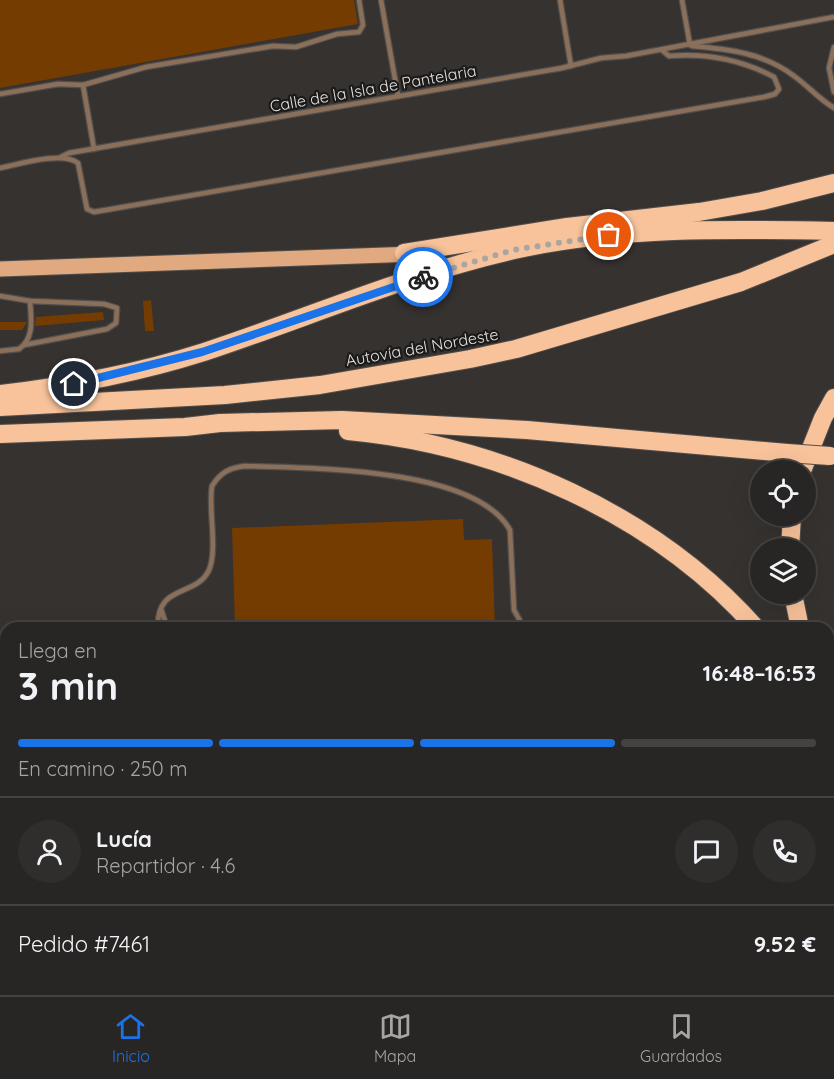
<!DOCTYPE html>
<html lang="es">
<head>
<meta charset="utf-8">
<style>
	:root { --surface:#282624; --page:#302e2c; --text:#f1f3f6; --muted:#a5a5a6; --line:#444341; --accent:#1a73e8 }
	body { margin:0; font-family:Quicksand,sans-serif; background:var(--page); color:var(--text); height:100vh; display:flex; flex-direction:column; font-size:22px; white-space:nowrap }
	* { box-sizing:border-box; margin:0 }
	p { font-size:20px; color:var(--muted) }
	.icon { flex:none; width:33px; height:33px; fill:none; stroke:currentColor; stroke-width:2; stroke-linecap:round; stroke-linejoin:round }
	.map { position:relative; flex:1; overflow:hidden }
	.sheet { position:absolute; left:0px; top:622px; width:834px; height:374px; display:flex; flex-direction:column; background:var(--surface); border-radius:18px 18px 0 0; box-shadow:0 6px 24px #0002,0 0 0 2px var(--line) }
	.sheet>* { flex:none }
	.buttons { position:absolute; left:750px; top:460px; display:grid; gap:12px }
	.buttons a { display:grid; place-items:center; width:66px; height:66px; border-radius:50%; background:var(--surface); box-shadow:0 6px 24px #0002,0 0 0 2px var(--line); font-size:30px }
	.pin { position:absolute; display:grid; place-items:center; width:51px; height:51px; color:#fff; margin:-26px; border:3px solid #fff; border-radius:50%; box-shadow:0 2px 6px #0007 }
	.courier { position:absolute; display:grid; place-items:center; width:60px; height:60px; margin:-30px; border:4px solid #1a73e8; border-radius:50%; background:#fff; color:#222; box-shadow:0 2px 8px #0007 }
	.overview em { font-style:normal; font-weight:800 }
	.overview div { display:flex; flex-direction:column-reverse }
	.overview { display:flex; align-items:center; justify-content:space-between; height:102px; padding:0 18px }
	h1 { font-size:39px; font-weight:800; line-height:45px }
	.bar { display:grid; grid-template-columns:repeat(4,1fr); gap:9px 6px; align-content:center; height:72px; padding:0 18px }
	.bar i { height:8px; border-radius:4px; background:var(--line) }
	.bar .current { background:var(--accent) }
	.bar p { grid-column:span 4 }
	.line { display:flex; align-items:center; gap:15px; padding:0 18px; border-top:2px solid var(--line) }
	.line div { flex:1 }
	.round { display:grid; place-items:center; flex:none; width:63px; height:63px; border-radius:32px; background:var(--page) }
	.tabs { display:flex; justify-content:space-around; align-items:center; height:84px; border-top:2px solid var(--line); background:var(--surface); font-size:16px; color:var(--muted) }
	.tabs a { display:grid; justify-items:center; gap:3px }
	.tabs .current { color:var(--accent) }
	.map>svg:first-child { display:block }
	.water { fill:#371a00 }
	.building { fill:#743c00 }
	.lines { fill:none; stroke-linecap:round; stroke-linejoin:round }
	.lane-casing { stroke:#524e4c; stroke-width:7 }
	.primary-casing { stroke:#524e4c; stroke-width:17 }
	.highway-casing { stroke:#524e4c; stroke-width:20 }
	.path { stroke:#827f7d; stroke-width:1.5; stroke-dasharray:3 3; stroke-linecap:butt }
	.lane { stroke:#8a6f5a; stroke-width:4.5 }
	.primary { stroke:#e0a97f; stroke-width:15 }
	.highway { stroke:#f8c39b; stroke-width:18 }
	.highway-bridge-casing { stroke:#524e4c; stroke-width:20; stroke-linecap:butt }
	.highway-bridge { stroke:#f8c39b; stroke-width:18 }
	.done { stroke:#a8a5a3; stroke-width:6; stroke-dasharray:0 10.8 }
	.route { stroke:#1a73e8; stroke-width:8 }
	.labels { text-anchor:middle; stroke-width:4.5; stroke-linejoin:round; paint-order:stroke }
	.street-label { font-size:16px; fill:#e5e3e1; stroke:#1c1a19 }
</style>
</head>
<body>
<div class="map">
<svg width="834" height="995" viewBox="0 0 834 995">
	<rect width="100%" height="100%" fill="#363230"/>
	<polygon class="water" points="242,990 400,990 400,995 243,995"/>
	<g class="building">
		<polygon points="0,0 354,0 358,24 0,88"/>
		<polygon points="151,300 154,331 145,331 143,301"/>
		<polygon points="103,312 104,320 35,326 36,317"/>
		<polygon points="0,322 27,322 22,330 0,330"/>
		<polygon points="463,519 464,540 492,539 495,628 235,628 232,528"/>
	</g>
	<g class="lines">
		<defs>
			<g id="lane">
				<polyline points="381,0 398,96"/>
				<polyline points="560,0 571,66"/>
				<polyline points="682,0 690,45"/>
				<path d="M692,46C728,49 764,53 794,76C808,86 819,99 834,108"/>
				<polyline points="834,47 829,68 834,92"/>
				<polyline points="83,85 94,149"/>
				<polyline points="0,94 58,84 83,85 146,67 273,46 296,47 337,34 359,32 363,25 359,0"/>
				<polyline points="61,157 69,153 562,68 601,58 626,56 834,17"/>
				<path d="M0,168C20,164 62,151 78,163L87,209L94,212L764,97L775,94L779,89L774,77C742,60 705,53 669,56L662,50"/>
				<polyline points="0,296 30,301 104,304 117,308 116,323 107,329 24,345"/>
				<path d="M0,351L19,349C35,338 31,318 30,301"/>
				<polyline points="161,609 166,624 170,628"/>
				<path d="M158,628C156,583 196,598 209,570C218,549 208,509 212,486C221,472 229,468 245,466C309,468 475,467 510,530L514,610L524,628"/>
				<polyline points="0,883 6,885"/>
				<polyline points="0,901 6,903"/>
				<polyline points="89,990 89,995"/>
				<polyline points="725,990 725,995"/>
				<polyline points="136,995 138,990"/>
			</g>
			<polyline id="primary" points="0,269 414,254"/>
			<g id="highway">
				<polyline points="404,253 567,227 699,212 762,201 834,183"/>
				<path d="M0,394C69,386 138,373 204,352C307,318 408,274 514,250C619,227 727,229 834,231"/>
				<polyline points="0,407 225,395 320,385 470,359 516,349 741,282 834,244"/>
				<path d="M348,431C499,445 655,514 756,628"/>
				<polyline points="0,434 185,427 220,423 342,420 527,430 787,453"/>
				<polyline points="802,471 823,418 834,398"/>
				<polyline points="790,549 792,516"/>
				<polyline points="793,594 800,628"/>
				<polyline points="828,703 834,716"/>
				<polyline points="828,721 834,732"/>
			</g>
		</defs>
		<use href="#lane" class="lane-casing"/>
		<use href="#primary" class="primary-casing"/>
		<use href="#highway" class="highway-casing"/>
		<g class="path">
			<polyline points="205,990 205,995"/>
			<polyline points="164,995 171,990"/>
		</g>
		<use href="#lane" class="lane"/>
		<use href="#primary" class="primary"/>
		<use href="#highway" class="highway"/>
		<defs>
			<polyline id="highway-bridge" points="787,453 830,456"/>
		</defs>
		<use href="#highway-bridge" class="highway-bridge-casing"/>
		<use href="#highway-bridge" class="highway-bridge"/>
	</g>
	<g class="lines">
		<polyline class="done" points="423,277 513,250 609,235"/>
		<polyline class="route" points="74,384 202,352 423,277"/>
	</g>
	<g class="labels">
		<g class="street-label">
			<text transform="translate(373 88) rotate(-10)" y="6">Calle de la Isla de Pantelaria</text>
			<text transform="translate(422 347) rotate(-10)" y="6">Autovía del Nordeste</text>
		</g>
	</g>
</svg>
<div class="buttons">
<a><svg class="icon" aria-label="locate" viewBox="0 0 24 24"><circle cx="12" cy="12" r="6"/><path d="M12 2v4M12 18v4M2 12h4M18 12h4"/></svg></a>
<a><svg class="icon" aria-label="layers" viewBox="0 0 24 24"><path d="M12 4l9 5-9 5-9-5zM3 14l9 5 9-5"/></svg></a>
</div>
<div class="pin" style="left:609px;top:235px;background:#ea580c"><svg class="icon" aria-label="bag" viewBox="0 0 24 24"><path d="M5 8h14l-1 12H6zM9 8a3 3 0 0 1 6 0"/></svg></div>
<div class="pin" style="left:74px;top:384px;background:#1f2937"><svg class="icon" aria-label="home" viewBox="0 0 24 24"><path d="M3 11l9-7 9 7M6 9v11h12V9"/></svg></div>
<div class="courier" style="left:423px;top:277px"><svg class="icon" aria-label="bike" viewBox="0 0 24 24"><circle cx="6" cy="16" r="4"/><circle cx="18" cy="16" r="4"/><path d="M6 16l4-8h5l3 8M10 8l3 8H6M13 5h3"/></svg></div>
<section class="sheet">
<div class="overview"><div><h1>3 min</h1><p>Llega en</p></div><em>16:48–16:53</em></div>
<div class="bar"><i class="current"></i><i class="current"></i><i class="current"></i><i></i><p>En camino · 250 m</p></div>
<div class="line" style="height:108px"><a class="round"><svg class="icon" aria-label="person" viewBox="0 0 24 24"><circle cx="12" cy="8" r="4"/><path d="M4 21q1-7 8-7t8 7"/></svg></a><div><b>Lucía</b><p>Repartidor · 4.6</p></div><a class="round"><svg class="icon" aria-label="chat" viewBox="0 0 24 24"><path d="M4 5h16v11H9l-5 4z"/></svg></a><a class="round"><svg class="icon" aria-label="phone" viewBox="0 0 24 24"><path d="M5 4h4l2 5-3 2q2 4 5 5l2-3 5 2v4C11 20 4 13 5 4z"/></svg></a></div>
<div class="line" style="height:78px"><div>Pedido #7461</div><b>9.52 €</b></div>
</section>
</div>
<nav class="tabs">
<a class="current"><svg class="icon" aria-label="home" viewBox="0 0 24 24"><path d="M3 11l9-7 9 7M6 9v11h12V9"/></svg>Inicio</a>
<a><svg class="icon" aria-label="map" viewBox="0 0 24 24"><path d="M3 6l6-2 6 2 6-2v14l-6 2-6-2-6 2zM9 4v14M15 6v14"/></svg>Mapa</a>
<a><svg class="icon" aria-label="saved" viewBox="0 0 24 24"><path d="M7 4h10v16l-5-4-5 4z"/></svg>Guardados</a>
</nav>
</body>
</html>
